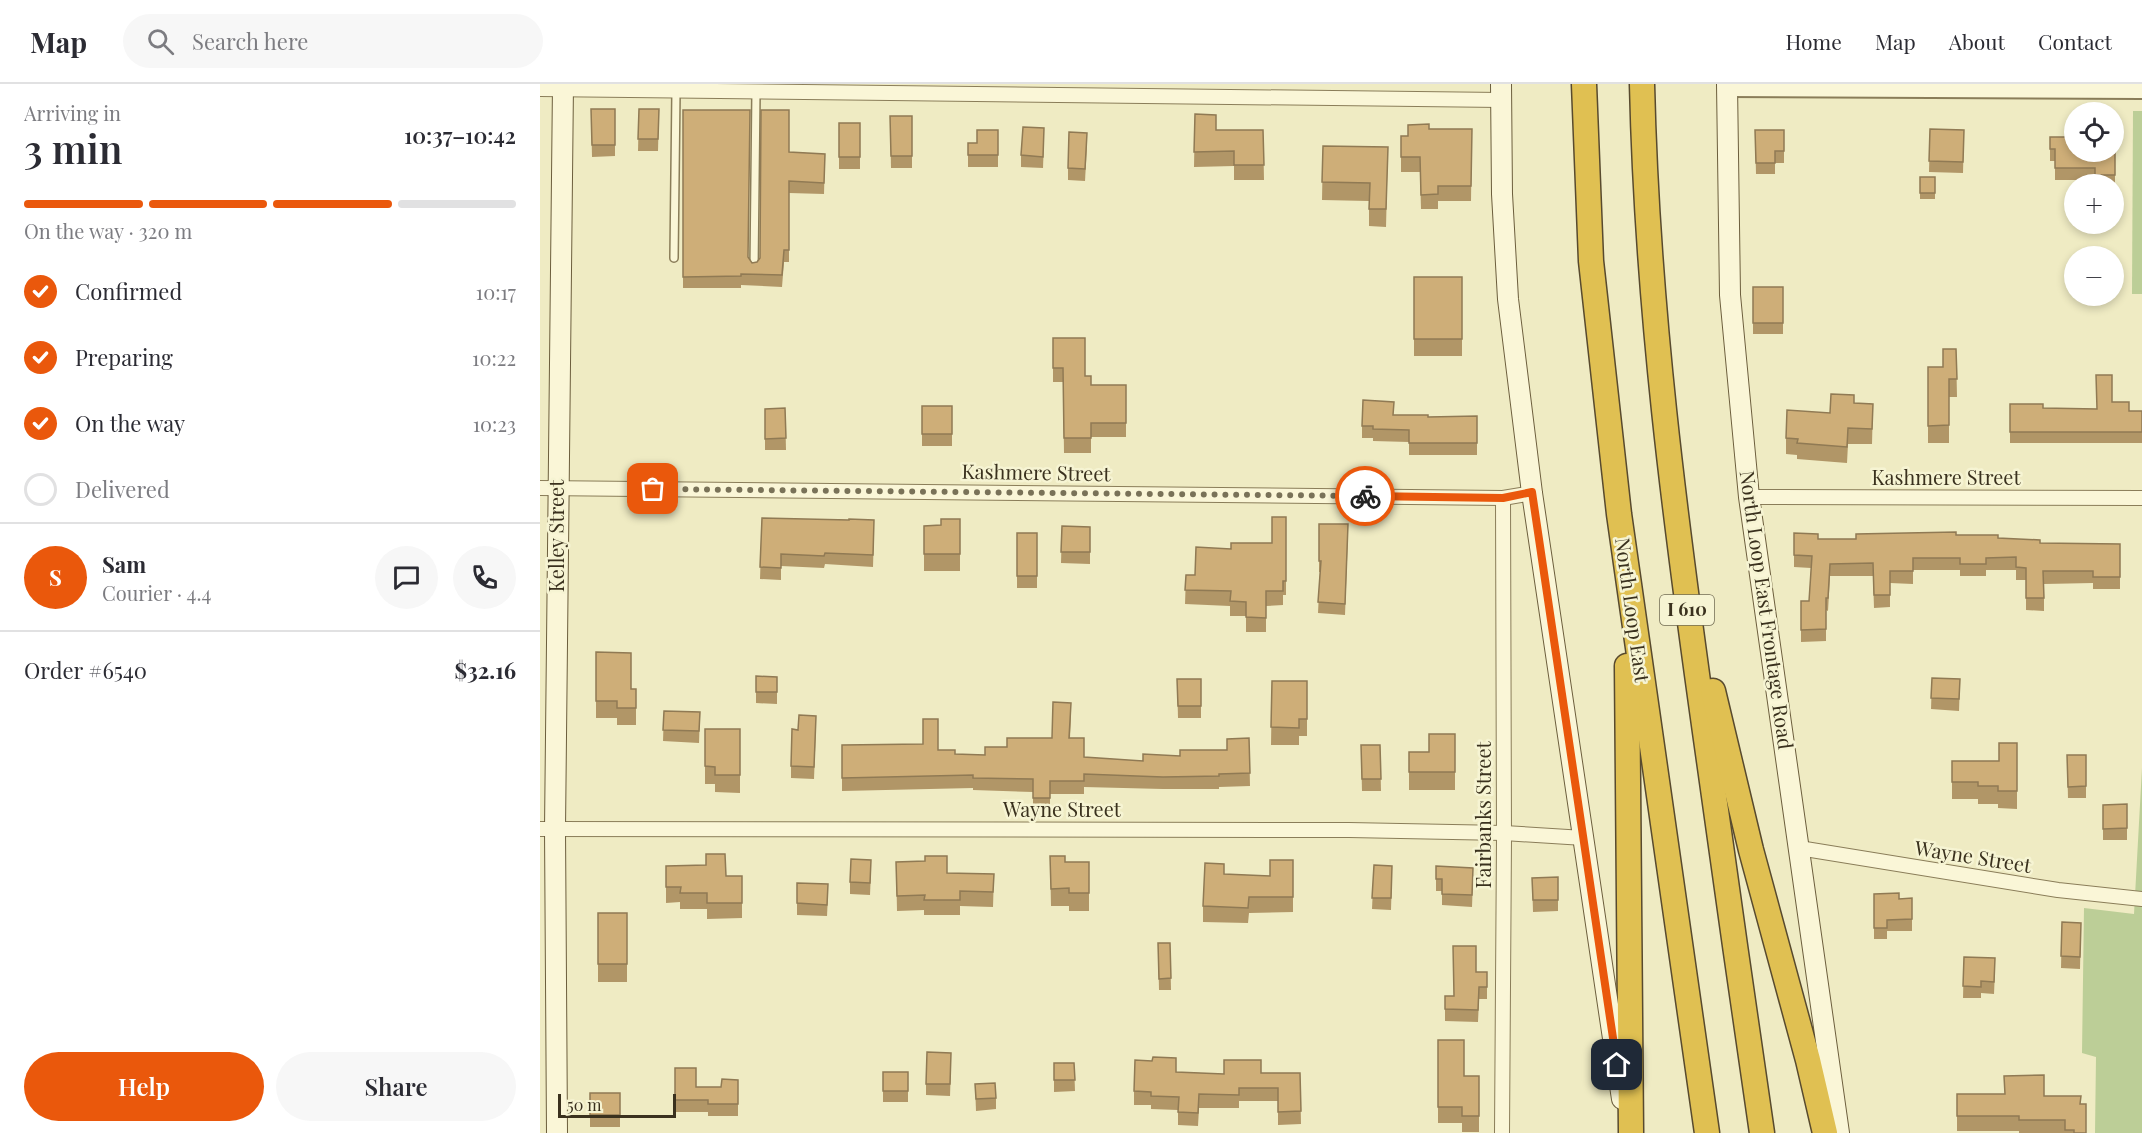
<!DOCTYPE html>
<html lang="en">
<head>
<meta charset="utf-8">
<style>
	:root { --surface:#fff; --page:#f7f7f7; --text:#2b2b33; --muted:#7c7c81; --line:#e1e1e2; --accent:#ea580c }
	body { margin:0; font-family:"Playfair Display",serif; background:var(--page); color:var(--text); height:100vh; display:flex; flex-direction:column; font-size:22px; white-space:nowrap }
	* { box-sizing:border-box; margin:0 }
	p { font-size:20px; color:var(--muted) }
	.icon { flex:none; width:33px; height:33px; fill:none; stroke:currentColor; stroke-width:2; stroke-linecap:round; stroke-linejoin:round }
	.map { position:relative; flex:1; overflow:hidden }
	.drawer { display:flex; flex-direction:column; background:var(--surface); width:540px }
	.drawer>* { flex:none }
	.buttons { position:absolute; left:1524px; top:18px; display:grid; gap:12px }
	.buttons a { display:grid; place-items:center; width:60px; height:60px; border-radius:50%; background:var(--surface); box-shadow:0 3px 9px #0003; font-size:30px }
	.scale { position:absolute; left:18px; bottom:15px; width:118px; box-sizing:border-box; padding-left:6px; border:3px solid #3a311e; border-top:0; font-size:16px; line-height:21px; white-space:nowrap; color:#3a311e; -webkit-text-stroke:4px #f6f4d3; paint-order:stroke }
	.pin { position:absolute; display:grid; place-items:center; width:51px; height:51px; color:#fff; margin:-26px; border-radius:12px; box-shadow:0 3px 9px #0006 }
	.courier { position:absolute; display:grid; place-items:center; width:60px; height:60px; margin:-30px; border:4px solid #ea580c; border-radius:50%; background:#fff; color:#222; box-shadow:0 2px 8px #0007 }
	.overview em { font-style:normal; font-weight:600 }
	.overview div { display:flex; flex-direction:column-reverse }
	.overview { display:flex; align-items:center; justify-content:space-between; height:102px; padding:0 24px }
	h1 { font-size:39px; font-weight:600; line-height:45px }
	.bar { display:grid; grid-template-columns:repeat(4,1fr); gap:9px 6px; align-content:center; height:72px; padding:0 24px }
	.bar i { height:8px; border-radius:4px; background:var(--line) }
	.bar .on { background:var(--accent) }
	.bar p { grid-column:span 4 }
	.line { display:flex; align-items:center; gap:15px; padding:0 24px; border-top:2px solid var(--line) }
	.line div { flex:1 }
	.round { display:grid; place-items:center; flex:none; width:63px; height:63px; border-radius:32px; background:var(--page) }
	ol { padding:0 24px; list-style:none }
	li { display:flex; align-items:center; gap:18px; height:66px }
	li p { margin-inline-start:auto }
	li .icon { padding:6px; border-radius:50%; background:var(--accent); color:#fff; stroke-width:4 }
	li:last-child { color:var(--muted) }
	li i { width:33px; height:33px; border:3px solid var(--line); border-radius:50% }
	.cta { display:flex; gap:12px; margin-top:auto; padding:12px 24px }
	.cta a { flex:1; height:69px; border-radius:36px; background:var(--accent); color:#fff; font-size:24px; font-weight:600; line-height:69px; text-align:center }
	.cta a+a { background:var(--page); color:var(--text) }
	header { display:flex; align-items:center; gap:36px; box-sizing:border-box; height:84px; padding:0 30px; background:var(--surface); border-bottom:2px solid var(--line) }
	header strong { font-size:28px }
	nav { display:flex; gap:33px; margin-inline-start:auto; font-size:21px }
	.search { width:420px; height:54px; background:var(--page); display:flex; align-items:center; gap:15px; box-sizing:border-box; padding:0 21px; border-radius:33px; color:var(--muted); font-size:22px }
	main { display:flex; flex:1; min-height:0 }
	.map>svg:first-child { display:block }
	.green { fill:#bcce97 }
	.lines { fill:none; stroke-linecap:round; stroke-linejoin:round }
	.service-casing { stroke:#8a7d59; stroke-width:10 }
	.minor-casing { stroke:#8a7d59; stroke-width:16 }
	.tertiary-casing { stroke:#8a7d59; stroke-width:20 }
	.secondary-casing { stroke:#6c5e3d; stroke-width:22 }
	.motorway-casing { stroke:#584a2e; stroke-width:27 }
	.service { stroke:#faf6d7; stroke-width:7 }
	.minor { stroke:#faf6d7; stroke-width:14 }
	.tertiary { stroke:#faf6d7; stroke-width:16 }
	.secondary { stroke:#faf6d7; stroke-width:20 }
	.motorway { stroke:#e0c052; stroke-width:24 }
	.wall { fill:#b19667 }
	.building { fill:#ceae78; stroke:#907a54; stroke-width:1.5 }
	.done { stroke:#797258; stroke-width:6; stroke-dasharray:0 10.8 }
	.route { stroke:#ea580c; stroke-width:8 }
	.labels { text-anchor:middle; stroke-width:5; stroke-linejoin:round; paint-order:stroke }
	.shield { fill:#f6f4d3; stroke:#726c54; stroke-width:1.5 }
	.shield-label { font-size:18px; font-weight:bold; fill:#3a311e }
	.street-label { font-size:20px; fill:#3a311e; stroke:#f6f4d3 }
</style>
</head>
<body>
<header>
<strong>Map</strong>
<div class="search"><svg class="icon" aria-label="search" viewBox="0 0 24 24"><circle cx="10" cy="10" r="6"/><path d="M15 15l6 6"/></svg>Search here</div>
<nav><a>Home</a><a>Map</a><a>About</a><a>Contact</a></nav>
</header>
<main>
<section class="drawer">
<div class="overview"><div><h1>3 min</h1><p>Arriving in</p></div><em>10:37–10:42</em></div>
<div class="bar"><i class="on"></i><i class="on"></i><i class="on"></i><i></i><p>On the way · 320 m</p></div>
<ol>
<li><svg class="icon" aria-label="check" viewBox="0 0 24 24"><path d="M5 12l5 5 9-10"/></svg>Confirmed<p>10:17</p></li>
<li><svg class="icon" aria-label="check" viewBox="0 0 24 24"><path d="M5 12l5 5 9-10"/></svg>Preparing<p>10:22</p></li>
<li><svg class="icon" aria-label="check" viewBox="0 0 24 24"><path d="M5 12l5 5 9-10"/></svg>On the way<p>10:23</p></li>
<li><i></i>Delivered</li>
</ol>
<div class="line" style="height:108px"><b class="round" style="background:var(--accent);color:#fff">S</b><div><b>Sam</b><p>Courier · 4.4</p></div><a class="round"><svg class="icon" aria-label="chat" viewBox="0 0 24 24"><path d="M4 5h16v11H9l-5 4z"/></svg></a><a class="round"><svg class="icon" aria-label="phone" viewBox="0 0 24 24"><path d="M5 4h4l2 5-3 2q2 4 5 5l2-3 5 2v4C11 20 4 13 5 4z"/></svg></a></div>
<div class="line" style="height:78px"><div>Order #6540</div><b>$32.16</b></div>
<div class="cta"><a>Help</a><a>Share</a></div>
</section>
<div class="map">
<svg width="1602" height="1049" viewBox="0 0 1602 1049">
	<rect width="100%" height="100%" fill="#efebc3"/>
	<g class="green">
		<polygon points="1593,27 1602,27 1602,210 1592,210"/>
		<polygon points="1602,684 1602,1049 1555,1049 1556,973 1542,969 1544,824 1594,830"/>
	</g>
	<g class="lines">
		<defs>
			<g id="service">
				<polyline points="134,174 136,7"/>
				<polyline points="214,185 216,7"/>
			</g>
			<g id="minor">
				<polyline points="0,5 961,16"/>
				<polyline points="0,404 963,414 992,409"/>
				<polyline points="1209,413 1602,414"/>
				<polyline points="0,745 809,746 964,749 1044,754"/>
				<polyline points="1259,764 1518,806 1602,815"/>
				<polyline points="962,1049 964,754 963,414"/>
			</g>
			<polyline id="tertiary" points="1187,4 1602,6"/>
			<g id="secondary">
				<polyline points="961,0 962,110 968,215 992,409 1082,1015"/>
				<polyline points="1187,0 1190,211 1209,413 1299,1049"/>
				<polyline points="17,1049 15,745 23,0"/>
			</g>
			<g id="motorway">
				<polyline points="1044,0 1051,177 1079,430 1167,1049"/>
				<path d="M1102,0C1107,222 1135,435 1166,655C1184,786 1203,918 1222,1049"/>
				<polyline points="1087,582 1091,1049"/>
				<polyline points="1173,607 1211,766 1268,976 1285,1049"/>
			</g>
		</defs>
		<use href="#service" class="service-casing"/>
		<use href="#minor" class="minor-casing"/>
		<use href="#tertiary" class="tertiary-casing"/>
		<use href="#secondary" class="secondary-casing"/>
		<use href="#motorway" class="motorway-casing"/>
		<use href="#service" class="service"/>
		<use href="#minor" class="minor"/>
		<use href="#tertiary" class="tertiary"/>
		<use href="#secondary" class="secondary"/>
		<use href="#motorway" class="motorway"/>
	</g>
	<g class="wall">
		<polygon points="51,25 75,25 75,72 52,73"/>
		<polygon points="99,25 119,25 118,67 98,67"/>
		<polygon points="143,26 208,174 212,179 217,178 220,174 249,68 285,70 284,110 249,109 249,178 244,178 242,203 201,201 201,204 143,204"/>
		<polygon points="655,30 676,46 723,46 724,96 694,96 694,82 654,83"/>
		<polygon points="350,32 372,32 372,84 351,84"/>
		<rect x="299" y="39" width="21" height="46"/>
		<polygon points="889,45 932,45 931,117 898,117 898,125 881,125 880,88 861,88 861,52 868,52"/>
		<polygon points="1390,45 1424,46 1423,89 1389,88"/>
		<polygon points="458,46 458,83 428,83 428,59 437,59"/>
		<polygon points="1215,46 1244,46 1244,79 1235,79 1235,90 1216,90"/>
		<polygon points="1575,48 1575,103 1574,103 1574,100 1555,100 1555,96 1515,96 1515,77 1510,77 1510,53 1534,68"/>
		<polygon points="504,56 503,84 481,83 481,71"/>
		<polygon points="547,61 545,97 528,96 528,84"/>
		<polygon points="783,62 848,63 846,143 829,142 829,117 782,116"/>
		<rect x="1380" y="93" width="15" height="22"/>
		<rect x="874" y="193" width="48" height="79"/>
		<rect x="1213" y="203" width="30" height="47"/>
		<polygon points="513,254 545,292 551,301 586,301 586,353 551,353 551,369 524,369 523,298 513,298"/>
		<polygon points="1416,265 1417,313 1409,313 1409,359 1388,359 1388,283 1403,283"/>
		<polygon points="1572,318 1589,327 1602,327 1602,359 1470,359 1470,320 1503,324 1557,325"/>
		<polygon points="1314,319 1333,320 1332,360 1308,360 1307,379 1257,375 1257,371 1246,370 1246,354 1290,329"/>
		<rect x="382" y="322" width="30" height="40"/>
		<polygon points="245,324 246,366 225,366 225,325"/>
		<polygon points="854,331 888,333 937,332 937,371 869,371 869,358 833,357 833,354 822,354 822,342"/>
		<polygon points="746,433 746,511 743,511 743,521 726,522 726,548 706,548 706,532 690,532 690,522 645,520 646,491 655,491 691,465 732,459"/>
		<polygon points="222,434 334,448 333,483 285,480 284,484 241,482 241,496 220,495"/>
		<polygon points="420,435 420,487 384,487 384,442 401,441"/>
		<polygon points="779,440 808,451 805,531 778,529 780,488 779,488"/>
		<polygon points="522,442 550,443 550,480 521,479"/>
		<rect x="477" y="449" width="20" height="55"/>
		<polygon points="1416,451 1458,454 1500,459 1580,460 1580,505 1553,505 1553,499 1504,500 1504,527 1486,526 1486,496 1476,496 1476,486 1446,486 1446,492 1420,492 1420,486 1373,486 1373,500 1350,499 1350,523 1334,524 1333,492 1290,492 1288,527 1286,526 1286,557 1261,558 1261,517 1269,517 1271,484 1254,483 1254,471 1278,455 1316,455"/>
		<polygon points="56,568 91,605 96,605 96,641 77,641 77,634 56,634"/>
		<polygon points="216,592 237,593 237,620 216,619"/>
		<polygon points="1392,594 1420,595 1419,627 1391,625"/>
		<polygon points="637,595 661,595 661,634 638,634"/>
		<polygon points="732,597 767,597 767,652 759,652 759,661 731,661"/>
		<polygon points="124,627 160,628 159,659 123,657"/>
		<polygon points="531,632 530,654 544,673 603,677 687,666 709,654 710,702 679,703 679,705 623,705 544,703 544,710 510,710 510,726 493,726 493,708 433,706 433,704 302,707 302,661 398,666 415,670 445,671 467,663 512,654"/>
		<polygon points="276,643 274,695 251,694 251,682 258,646"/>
		<polygon points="165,645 200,645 200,709 175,708 175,700 165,700"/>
		<polygon points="915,650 915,706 869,706 869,668 889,668"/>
		<polygon points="1477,659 1477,725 1458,724 1458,720 1438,720 1438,715 1412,715 1412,677 1459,677"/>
		<polygon points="821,661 840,661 841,707 822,707"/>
		<polygon points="1527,671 1546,671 1546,714 1528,714"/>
		<polygon points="1587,720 1587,756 1563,756 1563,721"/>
		<polygon points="510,772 525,778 549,778 549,827 529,827 529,822 511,822"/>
		<polygon points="753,776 753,828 709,829 708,839 663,838 663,822 684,790 730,792"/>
		<polygon points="356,778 407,789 454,790 453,823 420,822 420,831 384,831 384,826 357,827"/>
		<polygon points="834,781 852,793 851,826 832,825"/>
		<polygon points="126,782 186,792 202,792 202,834 167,835 167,825 140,825 140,818 126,819"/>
		<polygon points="896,782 933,796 932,823 902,821 902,807 896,807"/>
		<polygon points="331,787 330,811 310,810 310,798"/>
		<polygon points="1018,793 1018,827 993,828 992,794"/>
		<polygon points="257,799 288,811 287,832 257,831"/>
		<polygon points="1334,810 1359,815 1372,814 1372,847 1347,847 1347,855 1334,855"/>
		<rect x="58" y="829" width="29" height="69"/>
		<polygon points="1522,838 1541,839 1540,885 1521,884"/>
		<polygon points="618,859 630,859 631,906 619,906"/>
		<polygon points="1424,873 1455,886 1454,910 1441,909 1441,914 1423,914"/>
		<polygon points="936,888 947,888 947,915 939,915 938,938 905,937 905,912 914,912"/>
		<polygon points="898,956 924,992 939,992 939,1048 922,1048 922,1039 898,1039"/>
		<polygon points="514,979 534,979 535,1007 514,1008"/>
		<polygon points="411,981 410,1012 386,1011 386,1000"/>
		<polygon points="135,984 156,1003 181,1003 198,996 198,1032 168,1032 168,1028 135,1028"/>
		<rect x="343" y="988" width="25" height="30"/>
		<polygon points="636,988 684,990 760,989 761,1040 738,1041 738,1017 699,1017 699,1024 659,1024 658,1042 638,1041 638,1026 611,1025 611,1021 594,1021 594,1007"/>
		<polygon points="435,1000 456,1014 456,1025 436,1027"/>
		<rect x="50" y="1009" width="30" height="34"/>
		<polygon points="1417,1010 1504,1012 1540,1020 1546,1049 1479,1049 1479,1047 1417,1047"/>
	</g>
	<g class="building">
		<polygon points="51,25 75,25 75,61 52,61"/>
		<polygon points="99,25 119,25 118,55 98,55"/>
		<polygon points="143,26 210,26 208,173 212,179 217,178 220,174 221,26 249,26 249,68 285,70 284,99 249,97 249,166 244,166 242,191 201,190 201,192 143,193"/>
		<polygon points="655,30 676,31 676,46 723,46 724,81 694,81 694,67 654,68"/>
		<polygon points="350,32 372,32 372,72 351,72"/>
		<rect x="299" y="39" width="21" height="34"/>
		<polygon points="889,40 889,45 932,45 931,102 898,102 898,110 881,111 880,73 861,73 861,52 868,52 868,41"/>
		<polygon points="483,43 504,44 503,73 481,71"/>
		<polygon points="1390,45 1424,46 1423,78 1389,77"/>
		<polygon points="437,46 458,46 458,71 428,71 428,59 437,59"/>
		<polygon points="1215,46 1244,46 1244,67 1235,67 1235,79 1216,79"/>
		<polygon points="529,48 547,49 545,85 528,84"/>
		<polygon points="1574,48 1575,48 1575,91 1555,91 1555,84 1515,84 1515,65 1510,65 1510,53 1534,53 1534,68 1574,68"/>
		<polygon points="783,62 848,63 846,125 829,125 830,99 782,98"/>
		<rect x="1380" y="93" width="15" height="16"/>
		<rect x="874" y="193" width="48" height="62"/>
		<rect x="1213" y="203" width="30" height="36"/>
		<polygon points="513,254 545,254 545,292 551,292 551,301 586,301 586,339 551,339 551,354 524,354 523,284 513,284"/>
		<polygon points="1403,265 1416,265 1417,295 1409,295 1409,341 1388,342 1388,283 1403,283"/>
		<polygon points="1556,291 1572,291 1572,318 1589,318 1589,327 1602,327 1602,348 1470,348 1470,320 1503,320 1503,324 1557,325"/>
		<polygon points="1291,310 1314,311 1314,319 1333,320 1332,345 1308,344 1307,363 1257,359 1258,355 1246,354 1247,326 1290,329"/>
		<polygon points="823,316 854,318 853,331 888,331 888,333 937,332 937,359 869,359 869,346 833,345 833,342 822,342"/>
		<rect x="382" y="322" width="30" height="28"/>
		<polygon points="245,324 246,354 225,355 225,325"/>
		<polygon points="732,433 746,433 746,497 743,497 743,507 726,507 726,534 706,533 706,518 690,517 691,507 645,506 646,491 655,491 656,463 691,465 691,459 732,459"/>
		<polygon points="222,434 309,436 309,435 334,436 333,471 285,469 284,472 241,470 241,484 220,483"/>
		<polygon points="401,435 420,435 420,470 384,470 384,442 401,441"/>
		<polygon points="779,440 808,440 805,520 778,518 781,477 779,477"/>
		<polygon points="522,442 550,443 550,468 521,468"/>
		<polygon points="1416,448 1416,451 1458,451 1458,454 1500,456 1500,459 1580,460 1580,493 1553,493 1553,487 1503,487 1504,514 1486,514 1486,484 1476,483 1476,473 1446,474 1446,480 1420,480 1420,474 1373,474 1373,487 1350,487 1350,511 1334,511 1333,479 1290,480 1288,514 1286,514 1286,545 1261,546 1261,517 1269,517 1272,472 1254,471 1254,449 1278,450 1278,455 1316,455 1316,450"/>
		<rect x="477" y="449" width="20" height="43"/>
		<polygon points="56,568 91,569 91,605 96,605 96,624 77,624 77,617 56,617"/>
		<polygon points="216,592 237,593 237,608 216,608"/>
		<polygon points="1392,594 1420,595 1419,615 1391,614"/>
		<polygon points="637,595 661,595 661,622 638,622"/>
		<polygon points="732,597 767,597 767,635 759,635 759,644 731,643"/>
		<polygon points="513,618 531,619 529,654 544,654 544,673 603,677 603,670 640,672 640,666 687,666 687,655 709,654 710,689 679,690 679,692 623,693 544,690 544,697 510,697 510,714 493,714 493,695 433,694 433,691 302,694 302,661 383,660 383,635 398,635 398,666 415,666 415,670 445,671 445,663 467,663 467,654 512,654"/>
		<polygon points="124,627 160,628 159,647 123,646"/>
		<polygon points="259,631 276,632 274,683 251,682 252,645 258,646"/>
		<polygon points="165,645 200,645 200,691 175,691 175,683 165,682"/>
		<polygon points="889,650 915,650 915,688 869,688 869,668 889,668"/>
		<polygon points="1459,659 1477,659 1477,707 1458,707 1458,702 1438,702 1438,698 1412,698 1412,677 1459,677"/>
		<polygon points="821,661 840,661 841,695 822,695"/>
		<polygon points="1527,671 1546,671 1546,702 1528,703"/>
		<polygon points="1587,720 1587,744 1563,745 1563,721"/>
		<polygon points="166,770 185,770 186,792 202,792 202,819 167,819 167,809 140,809 141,803 126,803 126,782 166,781"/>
		<polygon points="385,772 407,772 407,789 454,790 453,808 420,807 420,816 384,816 385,811 357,812 356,778 385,777"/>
		<polygon points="510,772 525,772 525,778 549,778 549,809 529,809 529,804 511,805"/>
		<polygon points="311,775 331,776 330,799 310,798"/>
		<polygon points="730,776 753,776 753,813 709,813 708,824 663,822 665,779 684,780 684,790 730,792"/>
		<polygon points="834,781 852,782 851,814 832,814"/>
		<polygon points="896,782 933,784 932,811 902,810 902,795 896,795"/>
		<polygon points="1018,793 1018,816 993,816 992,794"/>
		<polygon points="257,799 288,800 287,821 257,819"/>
		<polygon points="1359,809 1359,815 1372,814 1372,835 1347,836 1347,844 1334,844 1334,810"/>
		<rect x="58" y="829" width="29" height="51"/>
		<polygon points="1522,838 1541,839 1540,873 1521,872"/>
		<polygon points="618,859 630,859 631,894 619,895"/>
		<polygon points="913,862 936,862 936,888 947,888 947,903 939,903 938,926 905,925 905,912 914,912"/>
		<polygon points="1424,873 1455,874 1454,898 1441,897 1441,903 1423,902"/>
		<polygon points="898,956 924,956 924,992 939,992 939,1032 922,1032 922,1023 898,1023"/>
		<polygon points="387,968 411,969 410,1000 386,1000"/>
		<polygon points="613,973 636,974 636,988 684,990 684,976 721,976 721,989 760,989 761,1027 738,1028 738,1004 699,1004 699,1011 659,1010 658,1029 638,1028 639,1013 611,1012 611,1008 594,1007 595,976 612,977"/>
		<polygon points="514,979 534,979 535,996 514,996"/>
		<polygon points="135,984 156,984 156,1003 181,1003 182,995 198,996 198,1020 168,1020 168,1016 135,1016"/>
		<rect x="343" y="988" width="25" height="19"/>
		<polygon points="1504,991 1504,1012 1541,1012 1540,1020 1546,1020 1546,1049 1534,1049 1534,1046 1525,1046 1525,1036 1479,1036 1479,1032 1417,1032 1417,1010 1465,1010 1464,992"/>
		<polygon points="455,999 456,1014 436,1015 435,1000"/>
		<rect x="50" y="1009" width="30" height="22"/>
	</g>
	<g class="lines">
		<polyline class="done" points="113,405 825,412"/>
		<polyline class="route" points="825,412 963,414 992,408 1077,981"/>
	</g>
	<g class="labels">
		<rect class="shield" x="1120" y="511" width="54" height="30" rx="4.5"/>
		<g class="shield-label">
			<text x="1147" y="532">I 610</text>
		</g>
		<g class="street-label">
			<text transform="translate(496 389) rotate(1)" y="7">Kashmere Street</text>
			<text x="1406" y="401">Kashmere Street</text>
			<text transform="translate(17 452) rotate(-90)" y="7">Kelley Street</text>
			<text transform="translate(1092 526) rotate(82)" y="7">North Loop East</text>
			<text transform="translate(1226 526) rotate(82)" y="7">North Loop East Frontage Road</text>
			<text x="522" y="733">Wayne Street</text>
			<text transform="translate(944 731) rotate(-90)" y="7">Fairbanks Street</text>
			<text transform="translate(1433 773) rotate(9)" y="7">Wayne Street</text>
		</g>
	</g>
</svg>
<div class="buttons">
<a><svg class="icon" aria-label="locate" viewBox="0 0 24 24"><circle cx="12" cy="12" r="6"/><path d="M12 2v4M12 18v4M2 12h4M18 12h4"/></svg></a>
<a>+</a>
<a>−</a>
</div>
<div class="scale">50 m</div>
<div class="pin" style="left:113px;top:405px;background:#ea580c"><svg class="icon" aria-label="bag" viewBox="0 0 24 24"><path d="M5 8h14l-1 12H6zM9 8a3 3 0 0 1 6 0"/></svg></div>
<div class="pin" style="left:1077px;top:981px;background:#1f2937"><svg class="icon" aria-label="home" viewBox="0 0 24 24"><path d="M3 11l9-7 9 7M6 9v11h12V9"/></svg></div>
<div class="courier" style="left:825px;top:412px"><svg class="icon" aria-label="bike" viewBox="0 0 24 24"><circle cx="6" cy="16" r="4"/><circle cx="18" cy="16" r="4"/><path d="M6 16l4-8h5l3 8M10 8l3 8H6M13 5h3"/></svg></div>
</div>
</main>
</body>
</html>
